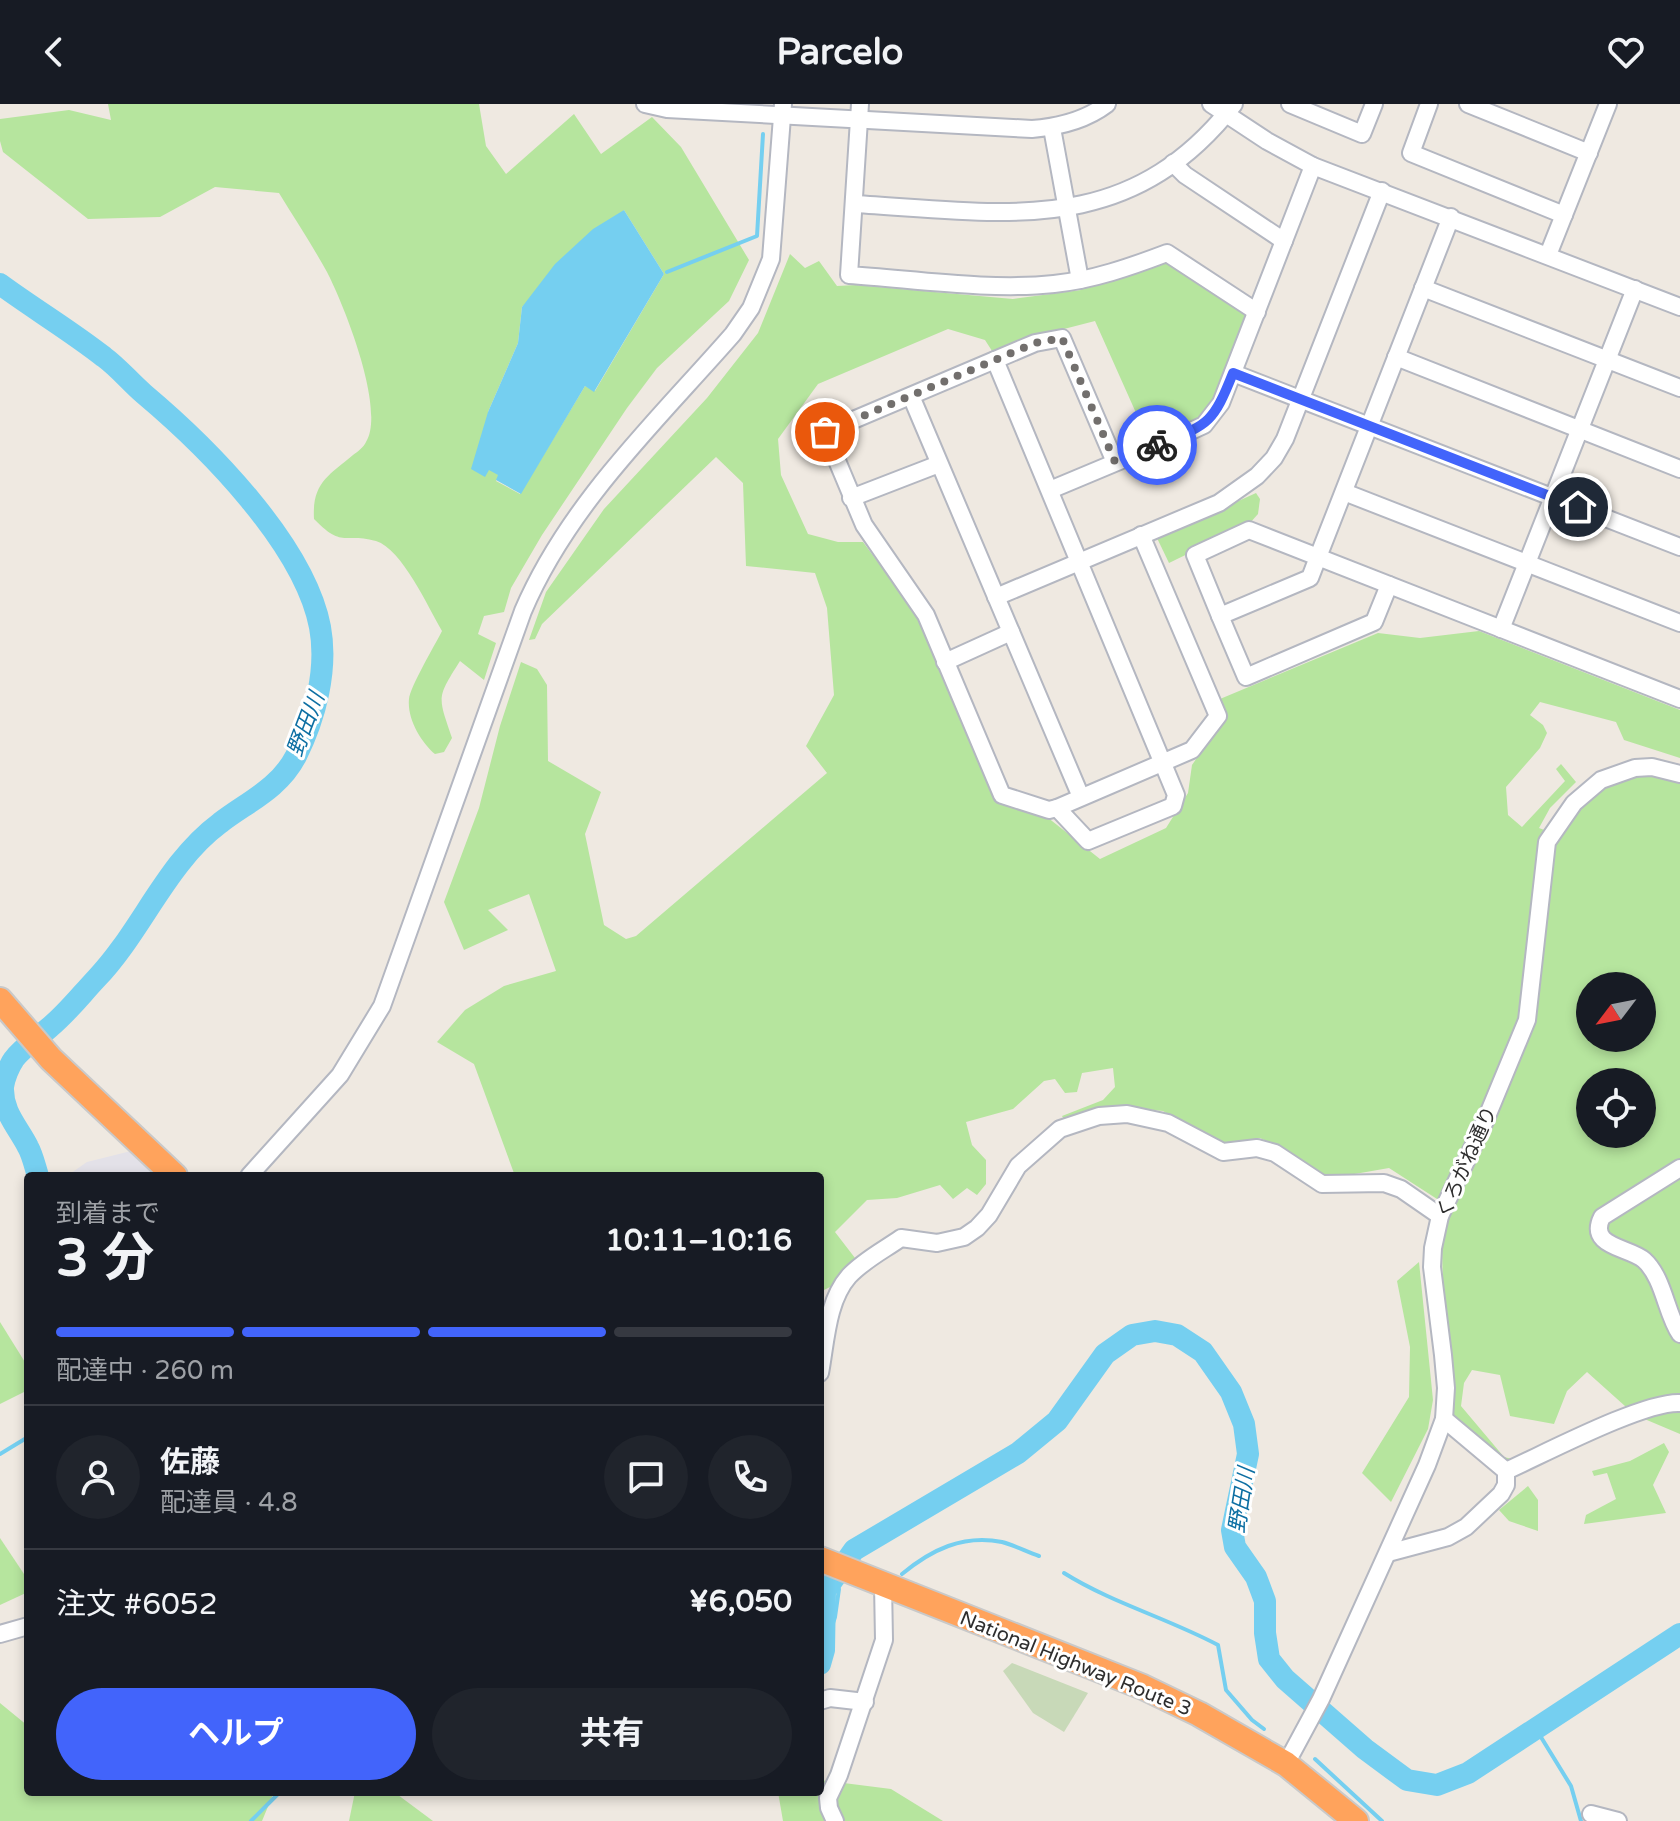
<!DOCTYPE html>
<html lang="ja">
<head>
<meta charset="utf-8">
<style>
	:root { --surface:#171b24; --page:#20242c; --text:#f1f3f6; --muted:#9ea1a6; --line:#363941; --accent:#4264fb }
	body { margin:0; font-family:"Varela Round","Noto Sans JP",sans-serif; background:var(--page); color:var(--text); height:100vh; display:flex; flex-direction:column; font-size:30px; white-space:nowrap }
	* { box-sizing:border-box; margin:0 }
	p { font-size:26px; color:var(--muted) }
	.icon { flex:none; width:44px; height:44px; fill:none; stroke:currentColor; stroke-width:2; stroke-linecap:round; stroke-linejoin:round }
	.map { position:relative; flex:1; overflow:hidden }
	.drawer { position:absolute; left:24px; top:1068px; width:800px; height:624px; display:flex; flex-direction:column; background:var(--surface); border-radius:8px; box-shadow:0 4px 12px #0003 }
	.drawer>* { flex:none }
	.needle { width:52px; rotate:238deg }
	.fabs { position:absolute; left:1576px; top:868px; display:grid; gap:16px }
	.fabs a { display:grid; place-items:center; width:80px; height:80px; border-radius:50%; background:var(--surface); box-shadow:0 4px 12px #0003; font-size:40px }
	.pin { position:absolute; display:grid; place-items:center; width:68px; height:68px; color:#fff; margin:-34px; border:4px solid #fff; border-radius:50%; box-shadow:0 2px 8px #0007 }
	.courier { position:absolute; display:grid; place-items:center; width:80px; height:80px; margin:-40px; border:6px solid #4264fb; border-radius:50%; background:#fff; color:#222; box-shadow:0 2px 10px #0007 }
	.overview em { font-style:normal; font-weight:700 }
	.overview div { display:flex; flex-direction:column-reverse }
	.overview { display:flex; align-items:center; justify-content:space-between; height:136px; padding:0 32px }
	h1 { font-size:52px; font-weight:700; line-height:60px }
	.bar { display:grid; grid-template-columns:repeat(4,1fr); gap:12px 8px; align-content:center; height:96px; padding:0 32px }
	.bar i { height:10px; border-radius:6px; background:var(--line) }
	.bar .current { background:var(--accent) }
	.bar p { grid-column:span 4 }
	.line { display:flex; align-items:center; gap:20px; padding:0 32px; border-top:2px solid var(--line) }
	.line div { flex:1 }
	.round { display:grid; place-items:center; flex:none; width:84px; height:84px; border-radius:42px; background:var(--page) }
	.cta { display:flex; gap:16px; margin-top:auto; padding:16px 32px }
	.cta a { flex:1; height:92px; border-radius:48px; background:var(--accent); color:#fff; font-size:32px; font-weight:700; line-height:92px; text-align:center }
	.cta a+a { background:var(--page); color:var(--text) }
	header { display:flex; justify-content:space-between; align-items:center; height:104px; padding:0 32px; background:var(--surface); font-size:36px; font-weight:700 }
	.map>svg:first-child { display:block }
	.industrial { fill:#e3e1e8 }
	.green { fill:#b6e59e; fill-rule:evenodd }
	.cemetery { fill:#c8d9b8 }
	.water { fill:#75cff0 }
	.lines { fill:none; stroke-linecap:round; stroke-linejoin:round }
	.stream { stroke:#75cff0; stroke-width:4 }
	.river { stroke:#75cff0; stroke-width:22 }
	.minor-casing { stroke:#b4b7c1; stroke-width:20 }
	.highway-casing { stroke:#c9c9c9; stroke-width:28 }
	.minor { stroke:#fff; stroke-width:16 }
	.highway { stroke:#ffa35c; stroke-width:24 }
	.done { stroke:#726f6d; stroke-width:8; stroke-dasharray:0 14.4 }
	.route { stroke:#4264fb; stroke-width:10 }
	.labels { text-anchor:middle; stroke-width:6; stroke-linejoin:round; paint-order:stroke }
	.street-label { font-size:20px; fill:#2e2e2e; stroke:#fff }
	.water-label { font-size:22px; font-style:italic; fill:#0d6fa3; stroke:#fff }
</style>
</head>
<body>
<header><svg class="icon" aria-label="back" viewBox="0 0 24 24"><path d="M15 5l-7 7 7 7"/></svg>Parcelo<svg class="icon" aria-label="heart" viewBox="0 0 24 24"><path d="M12 20l-8-8c-3-5 5-10 8-4 3-6 11-1 8 4z"/></svg></header>
<div class="map">
<svg width="1680" height="1717" viewBox="0 0 1680 1717">
	<rect width="100%" height="100%" fill="#efe9e1"/>
	<polygon class="industrial" points="131,1047 154,1072 67,1072 87,1058"/>
	<g class="green">
		<path d="M108,0H479L486,42L506,70L574,10L601,50L652,13L681,43L749,156L729,197L657,264L627,304L542,431L511,484L504,508L484,512L478,530L496,539L484,576L460,557C436,595 438,592 452,634L444,648L435,650C421,638 407,615 409,595C410,583 435,541 442,527C428,503 402,445 376,437C344,428 343,445 314,415C312,379 328,372 353,351C357,348 364,343 366,338C386,305 344,201 327,168C312,141 295,115 279,89L215,83L160,113L88,115L3,48L0,37V15L69,6L111,16ZM624,106L664,170L595,287L585,282L520,390L496,377L499,371L489,365L488,308L518,239L522,203Z"/>
		<path d="M790,150L805,164L819,157L837,182L856,181L1013,195L1081,186L1080,182L1169,156L1245,207L1249,216L1214,301L1204,313L1149,338L1095,217L1060,226L994,250L985,236L948,225L818,280L778,335L781,371L808,430L838,438H863L921,516L960,615L995,695L1047,713L1100,755L1166,724L1188,689L1192,661L1227,610L1220,595L1378,529L1420,534L1479,527L1680,606V654L1624,636L1616,618L1540,598L1530,611L1543,621L1547,629L1540,644L1506,683L1508,711L1522,723L1565,677L1556,665L1561,660L1576,678L1550,704L1539,724L1560,732C1591,687 1623,658 1680,680V1330L1635,1311L1587,1268L1567,1287L1554,1320L1510,1312L1500,1271L1472,1266L1464,1279L1461,1302L1504,1353L1512,1355L1563,1332L1517,1359L1499,1358L1452,1309L1450,1232L1443,1186L1442,1144L1451,1104L1389,1064L1326,1075L1280,1043L1260,1034L1225,1040L1209,1035L1163,1007L1116,1002L1065,1017L1062,1012L1103,996L1115,983L1113,964L1082,969L1077,988L1065,989L1055,975L1044,977L1013,1005L966,1018L972,1041L986,1056V1080L977,1091L967,1084L953,1095L940,1081L897,1094L867,1096L835,1128L855,1154L832,1182L820,1188V1072H515L474,960L437,938L465,906L504,882L556,867L529,790L488,806L508,826L464,846L444,798L479,704L500,622L521,558L537,565L547,581L548,657L601,688L585,730L604,821L626,835L636,832L827,669L806,642L834,591L827,504L815,469L746,462L743,379L716,353L542,520L535,535L529,536L546,488L604,405L707,294L758,229ZM1590,882H1642V934H1590ZM1590,978H1642V1030H1590Z"/>
		<polygon points="1256,389 1260,395 1258,410 1249,420 1169,459 1157,434"/>
		<polygon points="1419,1158 1433,1296 1428,1325 1391,1398 1362,1369 1409,1293 1410,1243 1397,1177"/>
		<polygon points="0,1218 28,1263 28,1286 0,1300"/>
		<polygon points="1664,1339 1669,1348 1653,1381 1666,1409 1584,1420 1586,1411 1616,1395 1607,1369 1594,1372 1592,1367 1630,1357"/>
		<polygon points="1528,1382 1538,1396 1538,1427 1509,1417 1499,1406"/>
		<polygon points="0,1434 28,1476 28,1488 0,1501"/>
		<polygon points="0,1599 28,1622 28,1688 274,1688 262,1717 0,1717"/>
		<polygon points="820,1676 891,1685 943,1717 783,1717 778,1688 820,1688"/>
		<polygon points="355,1688 394,1688 433,1717 349,1717"/>
	</g>
	<polygon class="cemetery" points="1012,1559 1088,1589 1064,1628 1033,1609 1003,1567"/>
	<polygon class="water" points="624,106 664,170 594,288 585,282 521,390 496,376 498,371 489,366 485,373 471,365 488,308 518,239 522,203 555,160 593,125"/>
	<g class="lines">
		<g class="stream">
			<polyline points="667,168 757,132 763,30"/>
			<polyline points="0,1350 28,1333"/>
			<path d="M1064,1469C1112,1499 1167,1514 1218,1541L1226,1586L1252,1616L1264,1625"/>
			<path d="M902,1470C931,1446 963,1430 1002,1438C1014,1441 1027,1448 1039,1452"/>
			<polyline points="824,1546 835,1513 839,1485"/>
			<polyline points="1536,1625 1571,1682 1581,1717"/>
			<polyline points="1315,1655 1382,1717"/>
			<polyline points="251,1717 280,1688"/>
		</g>
		<g class="river">
			<path d="M0,180C34,205 71,227 104,253C119,264 130,278 144,290C207,343 304,440 320,523C328,566 315,614 296,652C279,685 247,698 220,719C166,759 142,827 96,875C81,891 67,909 50,923C39,933 23,943 14,955C9,962 4,975 3,983C2,1008 18,1023 28,1043C33,1052 35,1063 38,1072"/>
			<polyline points="820,1560 824,1546 825,1487 854,1446 1018,1349 1057,1317 1105,1250 1132,1231 1155,1227 1177,1231 1203,1248 1231,1288 1244,1320 1248,1350 1232,1426 1235,1443 1256,1473 1265,1497 1265,1529 1269,1555 1285,1575 1365,1645 1407,1676 1437,1681 1468,1669 1680,1530"/>
		</g>
		<defs>
			<g id="minor">
				<path d="M645,0L667,5L1032,25C1058,23 1086,16 1107,0"/>
				<path d="M860,0L849,171C912,175 991,187 1054,180C1093,176 1130,163 1167,149L1257,208"/>
				<polyline points="1211,0 1267,37 1313,62 1680,203"/>
				<polyline points="1290,0 1362,30 1374,0"/>
				<polyline points="1429,0 1411,49 1564,111"/>
				<polyline points="1468,0 1589,49"/>
				<polyline points="1052,24 1080,176"/>
				<polyline points="1173,59 1185,71 1284,137"/>
				<path d="M855,100C1006,109 1128,135 1234,0"/>
				<path d="M1451,113L1318,453L1310,474L1220,512L1195,451L1249,426C1393,482 1536,539 1680,595"/>
				<polyline points="1548,151 1608,0"/>
				<polyline points="1423,184 1680,284"/>
				<polyline points="1396,253 1680,365"/>
				<polyline points="995,256 1176,691 1173,702 1088,737 1057,704"/>
				<polyline points="1233,269 1680,443"/>
				<polyline points="911,292 1081,693"/>
				<polyline points="1115,358 1062,234 1035,239 825,328 864,421 926,511 1002,691 1049,706 1057,704 1192,646 1218,612 1141,431"/>
				<polyline points="1050,386 1191,327 1204,321 1221,299 1313,62"/>
				<polyline points="1344,388 1680,519"/>
				<polyline points="851,394 939,360"/>
				<polyline points="996,493 1219,399 1257,372 1274,354 1285,335 1382,87"/>
				<polyline points="1220,512 1246,573 1374,518 1389,481"/>
				<polyline points="1501,525 1635,185"/>
				<polyline points="945,558 1011,528"/>
				<path d="M1680,1064L1602,1113C1587,1143 1629,1143 1644,1156C1664,1174 1666,1210 1680,1230"/>
				<path d="M249,1072L340,971L382,902L523,507C569,399 657,317 733,230L751,204L771,155L783,0"/>
				<path d="M820,1269C826,1237 827,1197 849,1172C864,1156 884,1146 901,1134L937,1139L964,1133L977,1124L989,1111L1018,1062L1060,1025L1099,1012L1127,1010L1168,1019L1223,1048L1257,1044L1275,1049L1322,1080L1384,1079L1401,1085L1440,1112"/>
				<polyline points="1444,1315 1506,1367"/>
				<path d="M1506,1367C1544,1350 1644,1297 1680,1299"/>
				<polyline points="1388,1449 1448,1433 1466,1423 1501,1390 1506,1381 1506,1367"/>
				<polyline points="0,1530 28,1522"/>
				<polyline points="820,1597 830,1594 865,1598"/>
				<polyline points="1286,1660 1321,1595 1427,1361 1444,1315 1446,1284 1443,1251 1432,1163 1433,1144 1440,1112 1486,1015 1527,916 1547,738 1574,699 1601,676 1635,664 1652,663 1680,670"/>
				<polyline points="1591,1710 1618,1717"/>
				<polyline points="835,1717 829,1704 828,1694 839,1671 884,1536 883,1480"/>
			</g>
			<g id="highway">
				<polyline points="0,896 51,955 175,1072"/>
				<polyline points="820,1455 1143,1583 1199,1610 1286,1660 1356,1717"/>
			</g>
		</defs>
		<use href="#minor" class="minor-casing"/>
		<use href="#highway" class="highway-casing"/>
		<use href="#minor" class="minor"/>
		<use href="#highway" class="highway"/>
	</g>
	<g class="lines">
		<polyline class="done" points="825,328 1035,239 1062,234 1115,358 1157,341"/>
		<path class="route" d="M1157,341C1208,320 1212,322 1233,269L1578,403"/>
	</g>
	<g class="labels">
		<g class="street-label">
			<text transform="translate(1466 1058) rotate(-66)" y="7">くろがね通り</text>
			<text transform="translate(1076 1559) rotate(22)" y="7">National Highway Route 3</text>
		</g>
		<g class="water-label">
			<text transform="translate(305 620) rotate(-69)" y="8">野田川</text>
			<text transform="translate(1241 1396) rotate(-81)" y="8">野田川</text>
		</g>
	</g>
</svg>
<div class="fabs">
<a><svg class="needle" viewBox="-14 -14 28 28"><path d="M0-13l5 13h-10z" fill="#e53935"/><path d="M0 13l5-13h-10z" fill="#9ea1a6"/></svg></a>
<a><svg class="icon" aria-label="locate" viewBox="0 0 24 24"><circle cx="12" cy="12" r="6"/><path d="M12 2v4M12 18v4M2 12h4M18 12h4"/></svg></a>
</div>
<div class="pin" style="left:825px;top:328px;background:#ea580c"><svg class="icon" aria-label="bag" viewBox="0 0 24 24"><path d="M5 8h14l-1 12H6zM9 8a3 3 0 0 1 6 0"/></svg></div>
<div class="pin" style="left:1578px;top:403px;background:#1f2937"><svg class="icon" aria-label="home" viewBox="0 0 24 24"><path d="M3 11l9-7 9 7M6 9v11h12V9"/></svg></div>
<div class="courier" style="left:1157px;top:341px"><svg class="icon" aria-label="bike" viewBox="0 0 24 24"><circle cx="6" cy="16" r="4"/><circle cx="18" cy="16" r="4"/><path d="M6 16l4-8h5l3 8M10 8l3 8H6M13 5h3"/></svg></div>
<section class="drawer">
<div class="overview"><div><h1>3 分</h1><p>到着まで</p></div><em>10:11–10:16</em></div>
<div class="bar"><i class="current"></i><i class="current"></i><i class="current"></i><i></i><p>配達中 · 260 m</p></div>
<div class="line" style="height:144px"><a class="round"><svg class="icon" aria-label="person" viewBox="0 0 24 24"><circle cx="12" cy="8" r="4"/><path d="M4 21q1-7 8-7t8 7"/></svg></a><div><b>佐藤</b><p>配達員 · 4.8</p></div><a class="round"><svg class="icon" aria-label="chat" viewBox="0 0 24 24"><path d="M4 5h16v11H9l-5 4z"/></svg></a><a class="round"><svg class="icon" aria-label="phone" viewBox="0 0 24 24"><path d="M5 4h4l2 5-3 2q2 4 5 5l2-3 5 2v4C11 20 4 13 5 4z"/></svg></a></div>
<div class="line" style="height:104px"><div>注文 #6052</div><b>¥6,050</b></div>
<div class="cta"><a>ヘルプ</a><a>共有</a></div>
</section>
</div>
</body>
</html>
